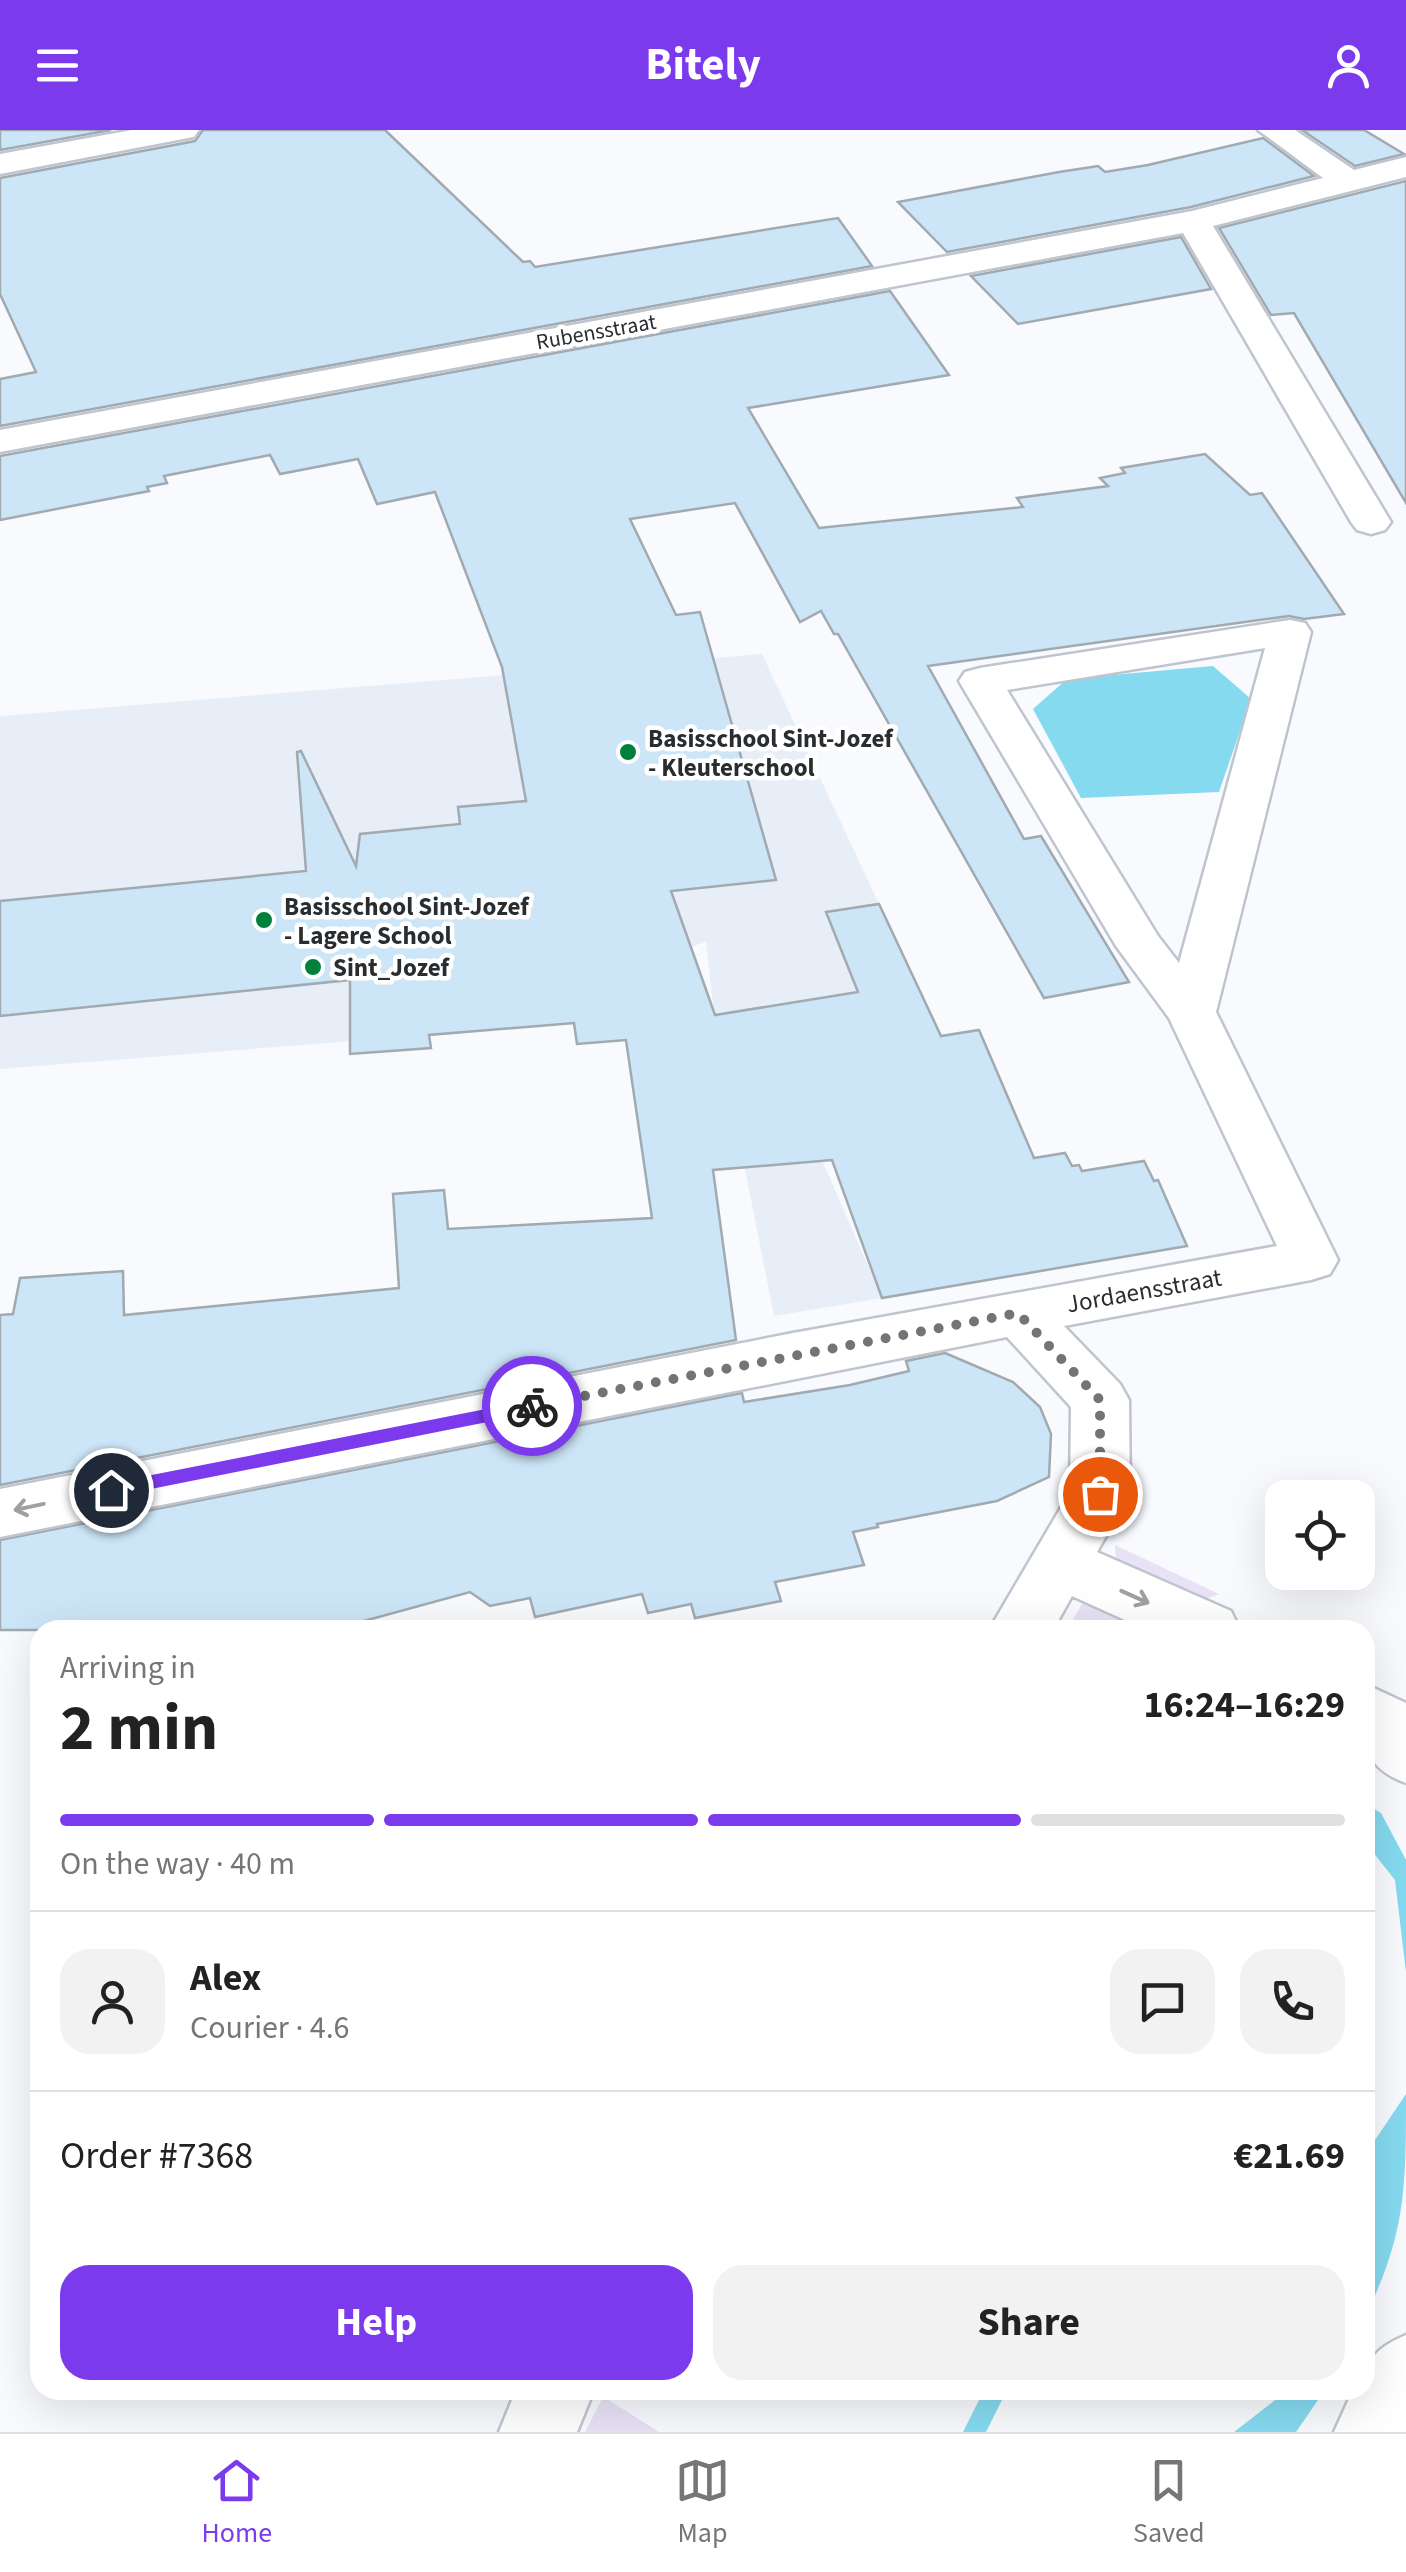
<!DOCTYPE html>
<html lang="en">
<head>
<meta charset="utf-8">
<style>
	:root { --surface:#fff; --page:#f2f2f2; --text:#222; --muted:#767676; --line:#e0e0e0; --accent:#7c3aed }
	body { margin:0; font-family:"Source Sans 3",sans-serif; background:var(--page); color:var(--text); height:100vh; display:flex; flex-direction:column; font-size:38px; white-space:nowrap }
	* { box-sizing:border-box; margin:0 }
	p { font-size:32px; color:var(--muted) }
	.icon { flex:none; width:55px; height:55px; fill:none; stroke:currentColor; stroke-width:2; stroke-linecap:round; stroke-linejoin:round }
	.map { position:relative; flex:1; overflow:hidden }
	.side { position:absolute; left:30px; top:1490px; width:1345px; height:780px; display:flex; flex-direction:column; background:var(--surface); border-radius:30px; box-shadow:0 10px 40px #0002 }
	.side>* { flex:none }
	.tools { position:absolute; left:1265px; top:1350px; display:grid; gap:20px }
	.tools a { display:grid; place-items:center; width:110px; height:110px; border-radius:20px; background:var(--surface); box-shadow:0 10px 40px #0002; font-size:50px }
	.pin { position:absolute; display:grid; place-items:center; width:85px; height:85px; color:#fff; margin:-42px; border:5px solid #fff; border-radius:50%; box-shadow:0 2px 10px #0007 }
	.courier { position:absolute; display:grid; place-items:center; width:100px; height:100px; margin:-50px; border:8px solid #7c3aed; border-radius:50%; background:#fff; color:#222; box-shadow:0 2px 12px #0007 }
	.head em { font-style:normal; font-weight:700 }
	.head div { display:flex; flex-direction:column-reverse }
	.head { display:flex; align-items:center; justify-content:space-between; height:170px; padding:0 30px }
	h1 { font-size:65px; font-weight:700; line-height:75px }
	.bar { display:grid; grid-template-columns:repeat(4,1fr); gap:15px 10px; align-content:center; height:120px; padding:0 30px }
	.bar i { height:12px; border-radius:8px; background:var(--line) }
	.bar .selected { background:var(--accent) }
	.bar p { grid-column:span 4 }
	.line { display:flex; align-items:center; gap:25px; padding:0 30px; border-top:2px solid var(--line) }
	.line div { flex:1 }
	.round { display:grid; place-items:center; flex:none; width:105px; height:105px; border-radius:30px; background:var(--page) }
	.cta { display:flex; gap:20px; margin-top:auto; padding:20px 30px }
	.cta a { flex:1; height:115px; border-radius:30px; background:var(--accent); color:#fff; font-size:40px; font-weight:700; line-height:115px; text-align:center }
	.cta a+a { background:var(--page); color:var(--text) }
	header { display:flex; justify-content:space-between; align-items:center; height:130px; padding:0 30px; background:var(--accent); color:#fff; font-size:45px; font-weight:700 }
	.menu { display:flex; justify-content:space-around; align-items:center; height:140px; border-top:2px solid var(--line); background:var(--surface); font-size:28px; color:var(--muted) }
	.menu a { display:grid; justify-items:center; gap:5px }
	.menu .selected { color:var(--accent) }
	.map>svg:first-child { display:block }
	.built { fill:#e8eef8 }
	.green { fill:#e9e2f7 }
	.water { fill:#85daef }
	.building { fill:#cde6f7; stroke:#a1aab1; stroke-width:2.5 }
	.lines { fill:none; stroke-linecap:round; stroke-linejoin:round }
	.street-casing { stroke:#bfc5ce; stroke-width:5 }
	.highway-casing { stroke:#bfc5ce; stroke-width:5 }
	.street { fill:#fff; fill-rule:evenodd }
	.highway { fill:#fff; fill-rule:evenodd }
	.oneway { stroke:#9fa0a2 }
	.route { fill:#7c3aed }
	.done { stroke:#727578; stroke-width:10; stroke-dasharray:0 18 }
	.poi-dot { fill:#00803a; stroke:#fff; stroke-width:4 }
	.labels { text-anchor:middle; stroke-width:9; stroke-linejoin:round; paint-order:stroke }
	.far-street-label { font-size:22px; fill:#2a2d30; stroke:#fff }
	.poi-label { font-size:25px; font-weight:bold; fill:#2a2d30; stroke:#fff; text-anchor:start }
	.street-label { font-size:25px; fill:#2a2d30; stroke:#fff }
</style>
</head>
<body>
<header><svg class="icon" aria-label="menu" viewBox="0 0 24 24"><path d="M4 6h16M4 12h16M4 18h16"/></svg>Bitely<svg class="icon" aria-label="person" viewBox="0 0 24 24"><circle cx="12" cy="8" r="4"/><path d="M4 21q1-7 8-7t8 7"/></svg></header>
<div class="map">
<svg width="1406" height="2302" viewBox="0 0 1406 2302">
	<rect width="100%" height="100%" fill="#f8fafe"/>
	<polygon class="built" points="762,524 879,774 858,862 789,954 882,1168 774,1186 714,882 706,812 403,907 0,939 0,586"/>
	<g class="green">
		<polygon points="1115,1415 1219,1464 1192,1474 1116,1435"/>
		<polygon points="1085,1469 1153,1500 1097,1500 1073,1489"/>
		<polygon points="603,2267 604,2267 659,2302 585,2302"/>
	</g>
	<g class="water">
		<polygon points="1213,536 1251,569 1219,662 1081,668 1033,579 1067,549"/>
		<polygon points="1365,1673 1381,1683 1406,1730 1406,1842 1395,1750 1365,1712"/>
		<path d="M1406,1964C1406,2057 1406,2103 1365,2187V2055L1373,2013Z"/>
		<polygon points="984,2260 1007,2260 986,2302 963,2302"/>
		<polygon points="1288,2260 1325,2260 1296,2302 1234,2302"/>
	</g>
	<g class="building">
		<polygon points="0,0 111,0 0,20"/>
		<polygon points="203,0 385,0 523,132 530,131 535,137 838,88 872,136 0,296 0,249 36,242 0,164 0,48 195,11"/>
		<polygon points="1302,0 1364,0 1404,24 1355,36"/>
		<polygon points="1263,8 1314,46 1191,77 947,122 898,72 1059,42 1098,36 1105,42 1148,35"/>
		<polygon points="1406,51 1406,373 1294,183 1271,185 1219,98"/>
		<polygon points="1181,107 1211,159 1018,194 971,146"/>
		<polygon points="890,161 949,245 748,278 819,398 1023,377 1017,368 1108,356 1100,348 1125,343 1121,338 1205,324 1250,365 1262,363 1344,484 1304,489 1289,486 928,536 1024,709 1041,706 1129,852 1044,868 838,504 834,504 821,481 800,492 735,373 630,389 676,485 700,482 776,750 671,761 715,885 858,862 826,782 879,774 941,906 979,900 1034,1028 1065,1023 1072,1036 1079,1035 1082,1041 1144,1031 1154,1051 1158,1050 1187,1116 882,1168 832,1030 713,1040 736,1210 0,1355 0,1185 13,1184 20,1148 123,1141 124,1185 399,1158 393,1064 444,1060 448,1099 652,1088 626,910 577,914 574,893 429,905 431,918 350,924 350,850 0,886 0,771 306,741 297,622 301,621 356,736 360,704 460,694 458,677 526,671 502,537 435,362 377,374 358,329 280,344 270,325 164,346 167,353 147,357 149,361 0,390 0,326"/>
		<polygon points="945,1223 1013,1252 1040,1277 1051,1304 1049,1347 997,1371 877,1394 878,1397 853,1402 864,1435 775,1452 781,1471 695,1488 691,1474 648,1483 642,1464 535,1487 530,1468 490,1476 470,1462 331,1500 0,1500 0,1410 742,1263 744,1272 850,1255 909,1241 906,1231"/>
	</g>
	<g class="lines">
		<defs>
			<g id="street">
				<polygon points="132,0 199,0 194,7 183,9 0,44 0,24"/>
				<polygon points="1258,0 1295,0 1354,40 1406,27 1406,47 1213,96 1391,392 1385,400 1371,404 1357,400 1351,392 1183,103 0,322 0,300 1192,81 1323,48"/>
				<path d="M1290,490L1305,493L1311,502L1216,882L1338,1130L1330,1144L1311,1150L1064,1196L1120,1254L1129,1270L1130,1364L1097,1422L1231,1481L1240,1500H1147L1072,1466L1053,1500H989L1070,1362L1071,1277L1007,1207L0,1407V1359L793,1203L1277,1116L1169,888L1116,816L959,551L965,542L980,538ZM1265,518L1179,833L1158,806L1007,560Z"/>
				<polygon points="516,2260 594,2260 577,2302 499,2302"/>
			</g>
			<g id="highway">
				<path d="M1365,1554L1406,1573V1653C1354,1634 1365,1601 1365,1554Z"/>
				<path d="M1406,2205V2302H1334L1353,2260H1365C1365,2228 1378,2217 1406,2205Z"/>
			</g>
		</defs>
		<use href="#street" class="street-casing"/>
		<use href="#highway" class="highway-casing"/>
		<use href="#street" class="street"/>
		<use href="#highway" class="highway"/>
	</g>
	<defs><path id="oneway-shaft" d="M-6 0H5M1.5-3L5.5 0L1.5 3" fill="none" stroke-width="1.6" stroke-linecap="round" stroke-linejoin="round" transform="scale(2.5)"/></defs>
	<g class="oneway">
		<use href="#oneway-shaft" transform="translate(29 1377) rotate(168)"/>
		<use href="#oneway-shaft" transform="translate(1135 1467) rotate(24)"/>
	</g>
	<polygon class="route" points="532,1270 540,1276 532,1283 111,1367 102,1360 111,1353"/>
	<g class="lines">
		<polyline class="done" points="532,1276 1018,1183 1100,1270 1100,1364"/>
	</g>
	<g class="poi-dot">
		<circle cx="628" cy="622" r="10"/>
		<circle cx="264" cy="790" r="10"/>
		<circle cx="313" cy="837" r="10"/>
	</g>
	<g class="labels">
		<g class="far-street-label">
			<text transform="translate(596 201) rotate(-10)" y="8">Rubensstraat</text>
		</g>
		<g class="poi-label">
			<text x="648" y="617">Basisschool Sint-Jozef<tspan x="648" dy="29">- Kleuterschool</tspan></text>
			<text x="284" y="785">Basisschool Sint-Jozef<tspan x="284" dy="29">- Lagere School</tspan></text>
			<text x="333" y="846">Sint_Jozef</text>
		</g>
		<g class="street-label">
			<text transform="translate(1144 1160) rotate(-10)" y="9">Jordaensstraat</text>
		</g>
	</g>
</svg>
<div class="tools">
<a><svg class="icon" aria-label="locate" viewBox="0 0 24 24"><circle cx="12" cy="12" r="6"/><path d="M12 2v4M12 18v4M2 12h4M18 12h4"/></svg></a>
</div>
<div class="pin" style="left:1100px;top:1364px;background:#ea580c"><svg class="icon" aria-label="bag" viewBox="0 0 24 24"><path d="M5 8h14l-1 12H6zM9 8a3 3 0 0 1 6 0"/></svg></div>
<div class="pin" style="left:111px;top:1360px;background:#1f2937"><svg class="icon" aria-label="home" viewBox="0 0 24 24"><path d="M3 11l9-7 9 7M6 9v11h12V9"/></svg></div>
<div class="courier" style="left:532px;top:1276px"><svg class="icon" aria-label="bike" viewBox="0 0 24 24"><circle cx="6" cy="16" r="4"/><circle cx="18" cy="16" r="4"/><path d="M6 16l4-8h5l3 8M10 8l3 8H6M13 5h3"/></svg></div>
<section class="side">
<div class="head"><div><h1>2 min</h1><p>Arriving in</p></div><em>16:24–16:29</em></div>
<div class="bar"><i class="selected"></i><i class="selected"></i><i class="selected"></i><i></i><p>On the way · 40 m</p></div>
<div class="line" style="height:180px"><a class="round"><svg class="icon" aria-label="person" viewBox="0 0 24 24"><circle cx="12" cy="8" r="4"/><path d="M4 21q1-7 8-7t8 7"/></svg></a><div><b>Alex</b><p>Courier · 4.6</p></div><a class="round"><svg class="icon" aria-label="chat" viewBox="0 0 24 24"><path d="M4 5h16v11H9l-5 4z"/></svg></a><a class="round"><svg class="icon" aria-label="phone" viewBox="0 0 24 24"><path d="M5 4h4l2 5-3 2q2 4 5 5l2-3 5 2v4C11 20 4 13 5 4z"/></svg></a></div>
<div class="line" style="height:130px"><div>Order #7368</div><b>€21.69</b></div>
<div class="cta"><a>Help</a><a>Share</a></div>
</section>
</div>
<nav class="menu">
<a class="selected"><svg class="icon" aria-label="home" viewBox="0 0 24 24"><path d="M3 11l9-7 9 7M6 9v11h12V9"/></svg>Home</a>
<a><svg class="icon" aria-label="map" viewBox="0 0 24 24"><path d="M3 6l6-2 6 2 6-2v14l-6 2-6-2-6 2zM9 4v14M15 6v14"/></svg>Map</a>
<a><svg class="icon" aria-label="saved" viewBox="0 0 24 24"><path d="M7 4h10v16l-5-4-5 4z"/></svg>Saved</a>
</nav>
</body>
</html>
